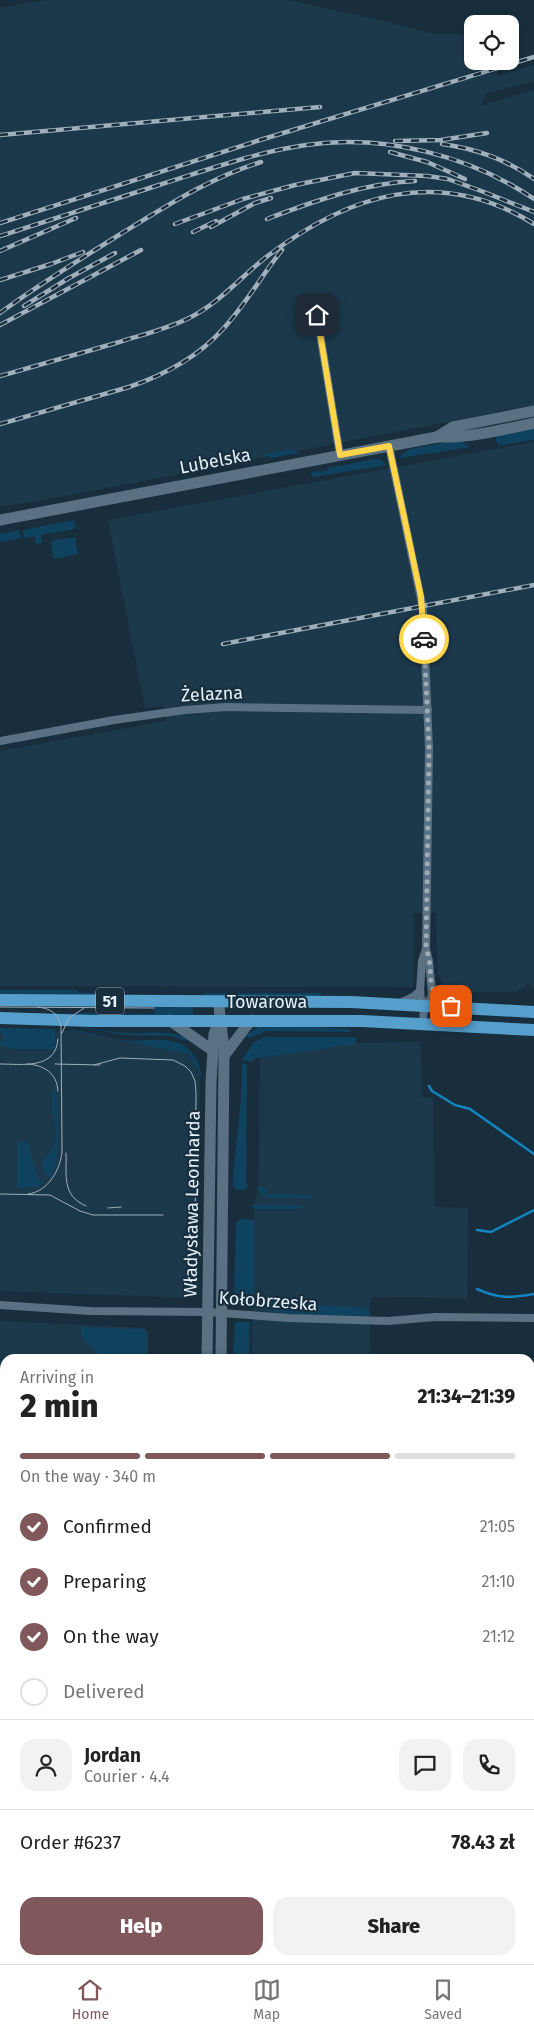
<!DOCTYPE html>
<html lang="en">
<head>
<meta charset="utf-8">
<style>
	:root { --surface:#fff; --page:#f2f2f2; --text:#222; --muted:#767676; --line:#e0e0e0; --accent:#80585b }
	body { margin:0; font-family:"Fira Sans",sans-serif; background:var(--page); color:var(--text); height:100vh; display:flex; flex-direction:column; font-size:19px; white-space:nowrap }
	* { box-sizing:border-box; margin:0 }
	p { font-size:16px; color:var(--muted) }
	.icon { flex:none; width:28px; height:28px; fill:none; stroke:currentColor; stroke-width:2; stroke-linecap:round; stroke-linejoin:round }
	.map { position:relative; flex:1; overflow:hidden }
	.details { position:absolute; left:0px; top:1354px; width:535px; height:611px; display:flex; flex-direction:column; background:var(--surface); border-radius:15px 15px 0 0; box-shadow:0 2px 8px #0003 }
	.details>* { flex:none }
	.controls { position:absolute; left:464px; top:15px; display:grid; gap:10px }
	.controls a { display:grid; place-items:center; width:55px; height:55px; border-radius:10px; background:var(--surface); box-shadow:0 2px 8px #0003; font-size:25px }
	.pin { position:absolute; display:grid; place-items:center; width:42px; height:42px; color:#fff; margin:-21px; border-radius:10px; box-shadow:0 2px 8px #0006 }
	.courier { position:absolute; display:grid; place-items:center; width:50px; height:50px; margin:-25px; border:4px solid #ffd54a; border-radius:50%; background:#fff; color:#222; box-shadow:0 1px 6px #0007 }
	.headline em { font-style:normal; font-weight:800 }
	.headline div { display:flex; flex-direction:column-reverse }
	.headline { display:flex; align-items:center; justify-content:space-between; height:85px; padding:0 20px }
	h1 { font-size:32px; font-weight:800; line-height:38px }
	.bar { display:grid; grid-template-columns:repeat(4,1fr); gap:8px 5px; align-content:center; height:60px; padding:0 20px }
	.bar i { height:6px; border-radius:4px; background:var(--line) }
	.bar .active { background:var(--accent) }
	.bar p { grid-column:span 4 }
	.line { display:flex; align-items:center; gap:12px; padding:0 20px; border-top:1px solid var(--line) }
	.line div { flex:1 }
	.round { display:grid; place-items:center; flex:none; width:52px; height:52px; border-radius:15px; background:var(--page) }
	ol { padding:0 20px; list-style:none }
	li { display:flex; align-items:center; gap:15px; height:55px }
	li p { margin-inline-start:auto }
	li .icon { padding:5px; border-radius:50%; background:var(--accent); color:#fff; stroke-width:4 }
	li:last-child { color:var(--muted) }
	li i { width:28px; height:28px; border:2px solid var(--line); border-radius:50% }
	.action { display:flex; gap:10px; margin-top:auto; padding:10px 20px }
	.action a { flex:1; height:58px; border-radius:15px; background:var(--accent); color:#fff; font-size:20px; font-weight:800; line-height:58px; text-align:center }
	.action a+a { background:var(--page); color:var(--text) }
	.menu { display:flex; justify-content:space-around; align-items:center; height:70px; border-top:1px solid var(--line); background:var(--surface); font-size:14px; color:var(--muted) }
	.menu a { display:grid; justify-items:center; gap:2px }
	.menu .active { color:var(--accent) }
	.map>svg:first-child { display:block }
	.built { fill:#1c394c }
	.green { fill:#0f425f }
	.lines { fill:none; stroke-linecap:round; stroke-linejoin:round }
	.stream { stroke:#1384be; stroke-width:2.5 }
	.street { stroke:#597182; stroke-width:8 }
	.secondary { stroke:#597182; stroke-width:11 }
	.primary { stroke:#569fcc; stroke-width:12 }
	.tram { stroke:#9fafbb; stroke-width:1 }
	.rail-casing { stroke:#9fafbb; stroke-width:4.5 }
	.rail { stroke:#182e3d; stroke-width:2.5; stroke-dasharray:8; stroke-linecap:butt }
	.done { stroke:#9cadb8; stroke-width:5; stroke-dasharray:0 9 }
	.route { stroke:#ffd54a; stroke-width:6 }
	.labels { text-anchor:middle; stroke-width:4.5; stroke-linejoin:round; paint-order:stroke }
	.shield { fill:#182e3d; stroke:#a6b6c2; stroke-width:1 }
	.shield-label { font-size:16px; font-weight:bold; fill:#e3f1fb }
	.street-label { font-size:18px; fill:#e3f1fb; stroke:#182e3d }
</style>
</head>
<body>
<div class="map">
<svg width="534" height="1964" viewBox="0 0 534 1964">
	<rect width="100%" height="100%" fill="#182e3d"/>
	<g class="built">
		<polygon points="47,0 288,0 379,20 434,34 472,34 472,61 503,61 496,76 534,65 534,81 487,93 480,106 534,90 534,405 71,495 0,507 0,8"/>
		<polygon points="534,442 534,990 528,984 516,992 457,992 444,987 438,973 436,913 414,913 413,987 0,986 0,751 166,721 164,706 145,708 108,520"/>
		<polygon points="0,1030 76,1031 189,1054 200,1077 198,1236 189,1237 188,1245 198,1248 198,1296 196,1298 0,1291"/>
		<polygon points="420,1042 422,1097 433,1098 434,1207 468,1208 467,1298 370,1297 370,1359 252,1359 254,1205 259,1184 260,1058 355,1043"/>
		<polygon points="0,1321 145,1328 148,1331 148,1359 5,1359 5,1426 0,1423"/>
		<polygon points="485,1356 534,1358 534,1964 238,1964 238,1960 530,1960 530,1359 481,1359"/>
	</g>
	<g class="green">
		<polygon points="534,426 534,440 499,445 496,441 497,435"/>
		<polygon points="460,440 470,447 400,458 400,456 410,449"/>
		<polygon points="293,449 299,453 271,458 263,454"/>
		<polygon points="374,459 380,459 387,465 312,477 311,472 328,471 328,468"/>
		<polygon points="74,520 76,527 74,529 41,535 42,543 36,544 35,536 24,538 23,530"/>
		<polygon points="19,530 21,538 0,542 0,534"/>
		<polygon points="75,537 78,554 54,559 51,541"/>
		<polygon points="0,990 76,990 81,993 104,993 89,996 0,995"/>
		<polygon points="205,993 323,993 318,996 201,996"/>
		<polygon points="154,1006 193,1006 193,1015 74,1015 76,1013 154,1014"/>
		<path d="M70,1025C89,1027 107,1032 125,1033C146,1034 169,1029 188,1039L187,1041L171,1036L124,1035Z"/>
		<polygon points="280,1025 347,1029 353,1032 266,1031 250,1038 245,1036 258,1027"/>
		<polygon points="0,1028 55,1029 55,1049 16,1049 0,1046 0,1041 3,1041 3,1033 0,1033"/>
		<path d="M65,1029C85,1030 103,1037 122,1040C145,1043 179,1031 194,1056C198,1063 201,1069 201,1077L189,1054Z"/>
		<polygon points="266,1037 355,1037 356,1041 354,1044 253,1059 253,1062 242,1060 254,1042"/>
		<polygon points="242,1063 247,1064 246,1183 248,1184 247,1188 244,1190 237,1190 233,1186 233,1176 241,1099"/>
		<path d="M55,1081L57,1091C57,1117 63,1156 50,1179C32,1160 51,1158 55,1144C57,1136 55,1124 55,1115H52V1092H55Z"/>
		<polygon points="17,1142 28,1142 36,1173 43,1184 35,1187 17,1188"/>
		<polygon points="258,1187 267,1188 267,1194 311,1195 310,1198 268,1198 259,1192"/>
		<polygon points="254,1205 303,1206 301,1209 256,1209 250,1206"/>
		<polygon points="240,1219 254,1220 254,1297 288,1297 293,1304 365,1308 370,1312 367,1316 288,1314 238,1304 234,1302 236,1223"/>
		<polygon points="235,1322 250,1322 249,1359 233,1359"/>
		<polygon points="81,1327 143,1329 147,1334 147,1359 101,1359 81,1335"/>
	</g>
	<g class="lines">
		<g class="stream">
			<polyline points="429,1086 432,1091 455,1105 470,1109 534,1154"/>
			<polyline points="477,1230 491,1232 534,1210"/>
			<path d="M477,1289C499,1299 511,1298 534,1294"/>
		</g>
		<g class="street">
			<polyline points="317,315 340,455"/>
			<polyline points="389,446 423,609 429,748 426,949 429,961 432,993 431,998 424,1005"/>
			<polyline points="0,741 114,720 185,710 226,707 428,710"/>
			<polyline points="400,1003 413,997 420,991"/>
			<polyline points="423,1024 424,1005 421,999 420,991 422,961 426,949"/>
			<polyline points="0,1305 90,1311 208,1312 288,1318 388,1321 435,1317 534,1318"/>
			<polyline points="0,1699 5,1704"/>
			<polyline points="0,1896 5,1898"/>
			<polyline points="0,1920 5,1912"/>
			<polyline points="221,1960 221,1964"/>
		</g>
		<g class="secondary">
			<polyline points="437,437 453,427 534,411"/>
			<path d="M0,520L437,437C470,438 502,430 534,423"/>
			<path d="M219,1001C219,1020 224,1037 224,1056L221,1359"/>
			<polyline points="169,1020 212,1050"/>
			<polyline points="224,1056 251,1020"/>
			<polyline points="207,1359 211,1082 214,1034 219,1020"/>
			<polyline points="125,1964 126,1960"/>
			<polyline points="139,1964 140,1960"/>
		</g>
		<g class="primary">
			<polyline points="0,1000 351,1002 534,1012"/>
			<polyline points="0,1018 93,1021 362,1021 534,1030"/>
		</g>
		<g class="tram">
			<polyline points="0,1007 154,1008"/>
			<polyline points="62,1033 69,1018 84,1008"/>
			<path d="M0,1064C22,1064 56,1070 58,1039"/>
			<path d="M27,1064C44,1065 57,1073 58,1091"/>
			<polyline points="55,1064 100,1065"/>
			<polyline points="94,1065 120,1058 173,1060 185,1066 191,1072 195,1081 196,1093 195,1233"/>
			<path d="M66,1153C67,1175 61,1195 86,1206"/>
			<polyline points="0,1194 50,1195 80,1211 93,1215 163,1215"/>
			<path d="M28,1194C48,1192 60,1170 62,1152L61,1026C58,1013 50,1008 37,1007"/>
			<polyline points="108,1208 121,1207"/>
		</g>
		<defs>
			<g id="rail">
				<polyline points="0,135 320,107"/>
				<polyline points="395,141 441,140 487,133"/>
				<path d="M442,144C477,149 505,159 534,179"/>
				<polyline points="390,152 427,162 465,179"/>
				<path d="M267,219C314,201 365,183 415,181"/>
				<polyline points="0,223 260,140 534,57"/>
				<polyline points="175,224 243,199 295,185 355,173 427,176 448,179 484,192 534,212"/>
				<polyline points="211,227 255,203 271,198"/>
				<polyline points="193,232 216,221"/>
				<path d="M0,236C53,219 106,202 159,185C207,170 256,152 306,145C384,134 469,155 534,199"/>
				<polyline points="0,251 76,218"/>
				<polyline points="0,280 51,264 83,252"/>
				<polyline points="24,306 69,278 115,253"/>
				<path d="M0,313C38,285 79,260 119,235C165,207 209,178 261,162"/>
				<polyline points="0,325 141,250"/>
				<path d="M0,376C39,365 78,354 116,343C141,335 168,329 191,317C220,302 240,278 265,258C348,194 439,165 534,224"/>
				<path d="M0,424L129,387C164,375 197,358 222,330C245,306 261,276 282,250"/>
				<polyline points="223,644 534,585"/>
			</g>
		</defs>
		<use href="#rail" class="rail-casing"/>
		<use href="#rail" class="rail"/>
	</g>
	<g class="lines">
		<path class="done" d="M424,639L429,748L426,949C436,972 421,993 451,1006"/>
		<polyline class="route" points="317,315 340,455 389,446 421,597 424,639"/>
	</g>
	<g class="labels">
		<rect class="shield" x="96" y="987.5" width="28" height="27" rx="4"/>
		<g class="shield-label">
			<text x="110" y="1007">51</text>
		</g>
		<g class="street-label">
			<text transform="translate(215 461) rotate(-11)" y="6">Lubelska</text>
			<text transform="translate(212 694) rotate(-3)" y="6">Żelazna</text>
			<text x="267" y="1008">Towarowa</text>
			<text transform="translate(192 1204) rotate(-89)" y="6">Władysława Leonharda</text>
			<text transform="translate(268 1301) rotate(4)" y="6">Kołobrzeska</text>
		</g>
	</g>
</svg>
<div class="controls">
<a><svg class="icon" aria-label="locate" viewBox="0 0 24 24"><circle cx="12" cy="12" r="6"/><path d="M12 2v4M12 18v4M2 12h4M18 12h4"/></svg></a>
</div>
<div class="pin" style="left:451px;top:1006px;background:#ea580c"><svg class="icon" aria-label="bag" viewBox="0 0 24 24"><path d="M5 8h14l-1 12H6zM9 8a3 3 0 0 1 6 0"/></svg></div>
<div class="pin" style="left:317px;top:315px;background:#1f2937"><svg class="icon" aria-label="home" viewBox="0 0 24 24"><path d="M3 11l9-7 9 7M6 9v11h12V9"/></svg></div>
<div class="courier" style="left:424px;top:639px"><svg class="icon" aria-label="car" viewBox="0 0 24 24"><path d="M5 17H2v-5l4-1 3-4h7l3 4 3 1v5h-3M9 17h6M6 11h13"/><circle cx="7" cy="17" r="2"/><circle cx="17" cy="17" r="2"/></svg></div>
<section class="details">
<div class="headline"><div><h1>2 min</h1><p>Arriving in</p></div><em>21:34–21:39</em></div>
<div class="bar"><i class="active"></i><i class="active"></i><i class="active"></i><i></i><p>On the way · 340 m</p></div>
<ol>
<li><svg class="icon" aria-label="check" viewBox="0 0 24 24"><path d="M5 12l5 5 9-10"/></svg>Confirmed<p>21:05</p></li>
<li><svg class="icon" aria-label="check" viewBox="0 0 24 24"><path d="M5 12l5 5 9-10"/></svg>Preparing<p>21:10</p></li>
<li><svg class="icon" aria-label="check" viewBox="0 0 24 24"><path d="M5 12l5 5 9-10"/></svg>On the way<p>21:12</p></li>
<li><i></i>Delivered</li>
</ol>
<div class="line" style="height:90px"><a class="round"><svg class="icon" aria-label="person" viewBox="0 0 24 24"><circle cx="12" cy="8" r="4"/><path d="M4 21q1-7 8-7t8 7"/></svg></a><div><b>Jordan</b><p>Courier · 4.4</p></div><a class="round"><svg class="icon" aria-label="chat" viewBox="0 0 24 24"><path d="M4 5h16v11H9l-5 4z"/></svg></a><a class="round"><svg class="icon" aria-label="phone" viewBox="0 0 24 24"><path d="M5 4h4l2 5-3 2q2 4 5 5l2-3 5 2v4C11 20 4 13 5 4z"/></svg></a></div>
<div class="line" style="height:65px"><div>Order #6237</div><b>78.43 zł</b></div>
<div class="action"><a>Help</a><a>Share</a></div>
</section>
</div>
<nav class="menu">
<a class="active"><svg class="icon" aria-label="home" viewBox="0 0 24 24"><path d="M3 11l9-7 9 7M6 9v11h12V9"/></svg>Home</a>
<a><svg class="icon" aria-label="map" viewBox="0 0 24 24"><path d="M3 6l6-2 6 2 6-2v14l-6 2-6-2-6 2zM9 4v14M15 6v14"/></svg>Map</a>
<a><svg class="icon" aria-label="saved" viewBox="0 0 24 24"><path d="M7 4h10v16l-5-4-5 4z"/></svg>Saved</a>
</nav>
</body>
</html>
